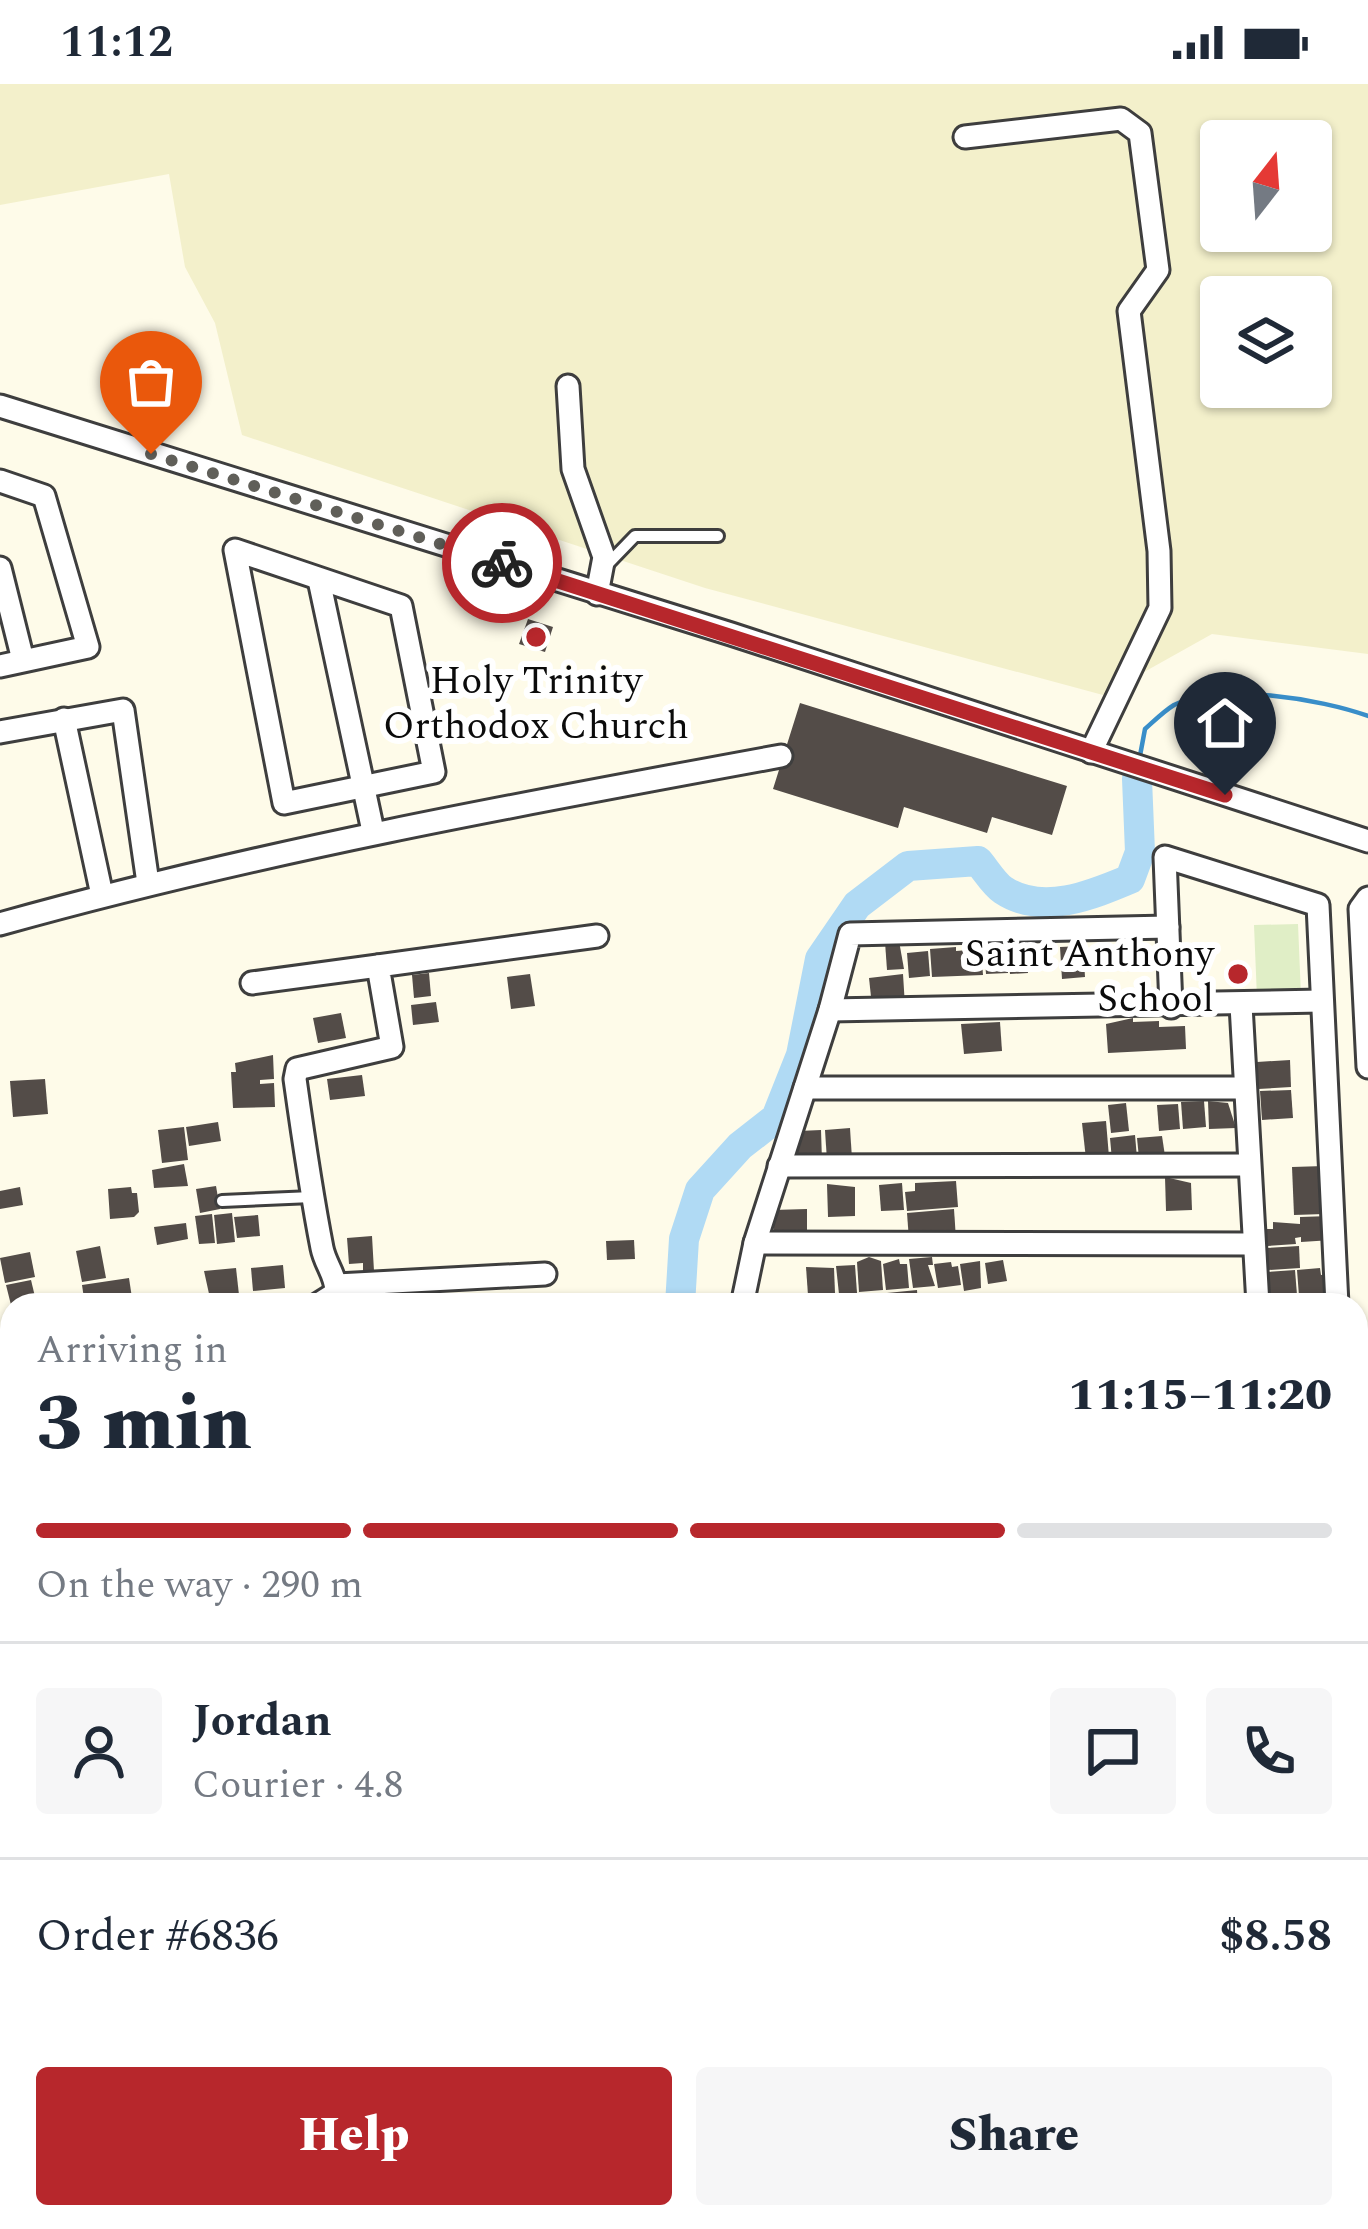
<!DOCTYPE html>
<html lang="en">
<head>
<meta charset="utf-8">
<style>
	:root { --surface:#fff; --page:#f6f6f7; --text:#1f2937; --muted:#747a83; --line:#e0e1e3; --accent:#b7272c }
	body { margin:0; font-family:Spectral,serif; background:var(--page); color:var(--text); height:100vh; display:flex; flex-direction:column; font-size:45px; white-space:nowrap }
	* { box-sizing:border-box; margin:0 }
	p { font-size:39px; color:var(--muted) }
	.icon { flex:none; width:66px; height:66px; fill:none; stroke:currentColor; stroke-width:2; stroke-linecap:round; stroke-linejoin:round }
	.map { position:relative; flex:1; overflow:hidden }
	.sheet { position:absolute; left:0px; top:1209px; width:1368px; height:936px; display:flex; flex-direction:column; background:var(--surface); border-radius:36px 36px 0 0; box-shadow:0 3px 9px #0004 }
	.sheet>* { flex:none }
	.needle { width:78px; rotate:17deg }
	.fabs { position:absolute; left:1200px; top:36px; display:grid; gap:24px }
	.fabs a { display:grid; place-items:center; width:132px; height:132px; border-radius:12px; background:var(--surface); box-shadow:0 3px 9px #0004; font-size:60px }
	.pin { position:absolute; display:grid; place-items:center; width:102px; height:102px; color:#fff; margin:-123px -51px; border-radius:50% 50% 50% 0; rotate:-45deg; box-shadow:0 0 12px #0007 }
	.pin .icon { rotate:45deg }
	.courier { position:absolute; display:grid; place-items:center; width:120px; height:120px; margin:-60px; border:9px solid #b7272c; border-radius:50%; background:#fff; color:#222; box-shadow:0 3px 15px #0007 }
	.overview em { font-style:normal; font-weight:800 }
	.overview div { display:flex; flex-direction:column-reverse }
	.overview { display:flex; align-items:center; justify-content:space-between; height:204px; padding:0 36px }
	h1 { font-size:78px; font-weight:800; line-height:90px }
	.bar { display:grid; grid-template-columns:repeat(4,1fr); gap:18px 12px; align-content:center; height:144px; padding:0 36px }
	.bar i { height:15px; border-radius:9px; background:var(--line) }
	.bar .active { background:var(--accent) }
	.bar p { grid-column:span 4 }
	.line { display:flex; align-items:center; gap:30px; padding:0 36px; border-top:3px solid var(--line) }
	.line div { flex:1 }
	.round { display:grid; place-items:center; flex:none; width:126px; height:126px; border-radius:12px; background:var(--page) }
	.cta { display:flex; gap:24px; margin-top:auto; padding:24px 36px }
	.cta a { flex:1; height:138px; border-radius:12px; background:var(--accent); color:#fff; font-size:48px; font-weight:800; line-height:138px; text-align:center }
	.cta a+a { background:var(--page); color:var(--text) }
	.status { display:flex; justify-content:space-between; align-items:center; height:84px; padding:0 60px; background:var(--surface); direction:ltr }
	.status svg { height:33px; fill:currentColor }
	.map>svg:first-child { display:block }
	.farmland { fill:#f3f0cb; fill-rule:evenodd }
	.forest { fill:#b2d795 }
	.pitch { fill:#e0eec6 }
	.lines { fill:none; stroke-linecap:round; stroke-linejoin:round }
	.stream { stroke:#398ec9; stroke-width:4.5 }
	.river { stroke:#b0daf4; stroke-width:30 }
	.building { fill:#534c48 }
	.lane-casing { stroke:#3e3e3e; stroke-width:16 }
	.street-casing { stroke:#3e3e3e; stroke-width:27 }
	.primary-casing { stroke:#1c1c1c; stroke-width:39 }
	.path { stroke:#2d2d2d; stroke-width:3; stroke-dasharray:12 6; stroke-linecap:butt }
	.lane { stroke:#fff; stroke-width:10 }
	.street { stroke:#fff; stroke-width:21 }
	.primary { stroke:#f5d463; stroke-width:33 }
	.done { stroke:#605f59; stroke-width:12; stroke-dasharray:0 21.6 }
	.route { stroke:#b7272c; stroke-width:15 }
	.poi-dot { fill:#b7272c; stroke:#fff; stroke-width:4.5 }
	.labels { text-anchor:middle; stroke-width:12; stroke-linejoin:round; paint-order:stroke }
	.poi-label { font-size:39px; fill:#0b0b0b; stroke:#fff }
</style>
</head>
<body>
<div class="status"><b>11:12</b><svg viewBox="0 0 49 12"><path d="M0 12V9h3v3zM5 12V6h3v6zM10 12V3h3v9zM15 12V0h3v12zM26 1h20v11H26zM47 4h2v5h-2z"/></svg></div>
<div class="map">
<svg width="1368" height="2145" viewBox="0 0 1368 2145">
	<rect width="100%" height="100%" fill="#fefbe9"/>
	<path class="farmland" d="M0,0H1368V570L1212,550L1103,611L705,504L242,351L215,239L185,183L169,90L0,121ZM1221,57H1311V147H1221ZM1221,213H1311V303H1221Z"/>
	<polygon class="forest" points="1368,1738 1368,2040 1356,1959 1356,1740"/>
	<polygon class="pitch" points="1298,840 1301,912 1257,914 1254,841"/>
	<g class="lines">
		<path class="stream" d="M1139,677L1145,645C1154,637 1164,627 1174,621C1220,598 1321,615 1368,632"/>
		<g class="river">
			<path d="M680,1221L684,1155L700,1106L740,1062L776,1034L801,971L820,875L857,821L908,782L978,777C985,785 994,800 1003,806C1042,832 1092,811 1130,795L1140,768L1137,695"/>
			<polyline points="714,2133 721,2145"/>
		</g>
	</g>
	<g class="building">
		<polygon points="528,535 553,543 545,568 519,560"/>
		<polygon points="800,619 1067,702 1052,751 992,733 987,749 904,723 898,744 773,705"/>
		<polygon points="899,857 904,885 887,886 885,858"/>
		<polygon points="1028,861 1034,878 1027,878 1028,889 1010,890 1008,864"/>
		<polygon points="1083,862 1085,893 1062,895 1060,863"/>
		<polygon points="956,863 956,867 981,865 983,891 932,893 930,865"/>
		<polygon points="1006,863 1008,889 986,890 984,864"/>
		<polygon points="928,867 930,892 909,894 907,869"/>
		<polygon points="429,889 431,912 414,914 412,891"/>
		<polygon points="530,890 535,922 511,925 507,893"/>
		<polygon points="903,890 905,922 872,922 869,894"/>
		<polygon points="436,918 439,938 413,941 411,921"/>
		<polygon points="341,929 346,954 318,959 313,934"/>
		<polygon points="1133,934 1133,938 1159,937 1159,943 1185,942 1186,965 1108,969 1106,940"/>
		<polygon points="1000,938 1002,967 964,970 961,940"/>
		<polygon points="273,971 274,995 260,996 260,1000 274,999 275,1023 233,1024 231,988 236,988 235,979"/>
		<polygon points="1290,976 1291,1003 1258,1005 1257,978"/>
		<polygon points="362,991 365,1012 330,1016 327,995"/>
		<polygon points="45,995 48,1030 13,1033 10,997"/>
		<polygon points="1291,1006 1293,1034 1262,1036 1260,1007"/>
		<polygon points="1204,1017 1206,1043 1183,1045 1181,1018"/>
		<polygon points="1208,1017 1228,1019 1236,1044 1209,1045"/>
		<polygon points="1126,1019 1129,1047 1111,1049 1108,1021"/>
		<polygon points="1178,1020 1180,1045 1159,1047 1157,1021"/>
		<polygon points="1106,1037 1109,1073 1086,1075 1082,1039"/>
		<polygon points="218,1038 221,1057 189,1062 186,1043"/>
		<polygon points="184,1043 188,1076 162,1079 158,1046"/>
		<polygon points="850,1044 852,1075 827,1077 825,1046"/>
		<polygon points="821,1046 822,1077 795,1078 794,1054 799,1047"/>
		<polygon points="1135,1051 1137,1074 1112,1076 1110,1054"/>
		<polygon points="1162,1052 1165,1072 1139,1074 1137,1054"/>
		<polygon points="184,1080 188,1102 154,1104 152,1086"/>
		<polygon points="1324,1082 1324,1130 1294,1131 1292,1083"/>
		<polygon points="1165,1093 1191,1099 1192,1126 1166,1127"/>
		<polygon points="956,1097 958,1123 907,1127 905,1108 915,1107 915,1099"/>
		<polygon points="902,1099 904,1126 881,1127 879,1101"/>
		<polygon points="827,1100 855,1103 855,1132 828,1133"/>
		<polygon points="216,1102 220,1125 200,1129 196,1105"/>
		<polygon points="20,1103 23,1121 0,1125 0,1107"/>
		<polygon points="131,1103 132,1109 137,1109 139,1128 134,1133 110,1135 108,1105"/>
		<polygon points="807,1125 807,1151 774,1152 773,1126"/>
		<polygon points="954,1125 956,1155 909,1156 907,1129"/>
		<polygon points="232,1129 235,1158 217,1160 214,1131"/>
		<polygon points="212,1130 215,1159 199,1160 195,1132"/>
		<polygon points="258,1131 260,1152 237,1154 234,1133"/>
		<polygon points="1330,1132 1332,1156 1301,1158 1301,1153 1295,1154 1296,1160 1267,1162 1266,1145 1273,1145 1273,1138 1300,1140 1300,1133"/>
		<polygon points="186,1139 188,1155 157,1161 154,1143"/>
		<polygon points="372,1152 374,1187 363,1188 363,1179 349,1180 347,1154"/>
		<polygon points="634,1156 635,1175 607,1176 606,1157"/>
		<polygon points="100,1162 106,1194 82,1198 76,1167"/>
		<polygon points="1299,1162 1300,1184 1268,1186 1266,1164"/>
		<polygon points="30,1168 35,1193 5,1199 0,1174"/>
		<polygon points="869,1173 881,1177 883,1206 859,1208 857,1178"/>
		<polygon points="932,1173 933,1181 928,1181 935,1202 913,1204 909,1175"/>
		<polygon points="899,1175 900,1180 907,1180 909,1204 886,1206 883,1180"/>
		<polygon points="1003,1176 1007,1197 988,1200 985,1179"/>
		<polygon points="980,1177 981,1204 964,1207 960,1180"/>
		<polygon points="951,1178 952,1183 958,1182 961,1201 938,1204 934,1180"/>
		<polygon points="283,1181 285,1204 253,1207 251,1184"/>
		<polygon points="855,1181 857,1209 839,1210 836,1182"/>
		<polygon points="806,1183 834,1184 835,1209 808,1211"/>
		<polygon points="236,1184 239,1211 211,1219 204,1187"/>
		<polygon points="1320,1184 1321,1191 1331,1190 1333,1210 1299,1212 1297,1186"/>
		<polygon points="1295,1186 1297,1211 1263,1213 1267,1188"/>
		<polygon points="129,1194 132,1214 85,1221 82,1201"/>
		<polygon points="31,1196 37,1221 11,1221 6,1201"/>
		<polygon points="917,1206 918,1221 888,1221 887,1209"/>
		<polygon points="1368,1271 1368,1324 1356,1325 1356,1272"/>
		<polygon points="1364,1593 1368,1597 1368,1631 1356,1632 1356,1594"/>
	</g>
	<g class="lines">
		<defs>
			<g id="lane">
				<polyline points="606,482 635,452 718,452"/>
				<polyline points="222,1117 312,1113"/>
				<polyline points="1003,2135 1004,2133"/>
				<polyline points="1117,2145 1121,2133"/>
			</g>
			<g id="street">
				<polyline points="965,53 1121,35 1140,49 1158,186 1129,227 1159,467 1160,524 1091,668"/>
				<polyline points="568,302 573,385 604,473 597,510"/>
				<polyline points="0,322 731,550 1368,757"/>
				<polyline points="0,397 44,412 88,563 0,582"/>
				<polygon points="235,466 401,522 434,688 284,719"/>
				<polyline points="0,484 23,576"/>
				<polyline points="319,496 373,747"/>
				<polyline points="64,635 102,811"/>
				<polyline points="0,648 123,626 148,799"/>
				<polyline points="1368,814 1360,825 1368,983"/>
				<path d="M0,840C257,768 519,720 781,672"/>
				<polyline points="252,899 378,882"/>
				<polyline points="1241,921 1258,1221"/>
				<polyline points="1171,923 1165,773 1318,821 1337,1221"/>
				<polyline points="830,926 1321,917"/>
				<polyline points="805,1004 1243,1004"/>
				<polyline points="779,1082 1248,1081"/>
				<polyline points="755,1159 1254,1160"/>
				<polyline points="337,1201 545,1190"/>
				<path d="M317,1221L336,1209C337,1193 325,1180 322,1164C311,1108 303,1052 295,995L297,985L392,963L378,882L597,852"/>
				<polyline points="742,1221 755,1159 830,926 850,850 1168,843"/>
				<polyline points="1356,1510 1368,1509"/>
				<polyline points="1356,1568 1368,1567"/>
				<polyline points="1356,1678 1368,1676"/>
				<polyline points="0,2072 12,2069"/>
				<polyline points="256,2133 284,2133"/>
				<polyline points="305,2133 319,2135 323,2145"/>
				<polyline points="859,2133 860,2145"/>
				<polyline points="1349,2133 1350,2145"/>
				<polyline points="159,2145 257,2136"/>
			</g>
			<g id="primary">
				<polyline points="0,1622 12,1628"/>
				<polyline points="1160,2133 1191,2145"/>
			</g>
		</defs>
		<use href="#lane" class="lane-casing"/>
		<use href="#street" class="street-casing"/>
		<use href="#primary" class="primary-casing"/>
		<g class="path">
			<polyline points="35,2133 37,2145"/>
			<polyline points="924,2133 925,2137"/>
		</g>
		<use href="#lane" class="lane"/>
		<use href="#street" class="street"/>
		<use href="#primary" class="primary"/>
	</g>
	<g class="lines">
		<polyline class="done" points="151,370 502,479"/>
		<polyline class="route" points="502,479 1225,711"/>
	</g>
	<g class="poi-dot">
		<circle cx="536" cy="553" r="12"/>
		<circle cx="1238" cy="890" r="12"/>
	</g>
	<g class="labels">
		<g class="poi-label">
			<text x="536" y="609">Holy Trinity<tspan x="536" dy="45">Orthodox Church</tspan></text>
			<text x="1214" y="882" text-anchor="end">Saint Anthony<tspan x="1214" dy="45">School</tspan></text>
		</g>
	</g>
</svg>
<div class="fabs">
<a><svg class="needle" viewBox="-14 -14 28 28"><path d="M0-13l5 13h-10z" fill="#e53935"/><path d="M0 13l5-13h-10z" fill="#747a83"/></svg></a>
<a><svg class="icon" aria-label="layers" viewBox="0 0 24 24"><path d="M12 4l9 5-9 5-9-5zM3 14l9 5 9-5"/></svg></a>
</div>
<div class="pin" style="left:151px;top:370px;background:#ea580c"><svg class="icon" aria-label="bag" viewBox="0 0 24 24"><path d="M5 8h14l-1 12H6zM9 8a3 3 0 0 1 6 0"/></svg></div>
<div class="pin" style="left:1225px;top:711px;background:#1f2937"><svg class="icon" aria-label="home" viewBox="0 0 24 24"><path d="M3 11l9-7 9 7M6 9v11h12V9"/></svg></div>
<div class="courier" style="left:502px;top:479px"><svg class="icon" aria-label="bike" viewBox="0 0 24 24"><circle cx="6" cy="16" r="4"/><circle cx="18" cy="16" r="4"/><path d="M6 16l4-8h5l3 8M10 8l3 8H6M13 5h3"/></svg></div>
<section class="sheet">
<div class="overview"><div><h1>3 min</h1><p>Arriving in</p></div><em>11:15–11:20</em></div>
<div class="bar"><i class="active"></i><i class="active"></i><i class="active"></i><i></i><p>On the way · 290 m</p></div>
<div class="line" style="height:216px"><a class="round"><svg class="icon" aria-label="person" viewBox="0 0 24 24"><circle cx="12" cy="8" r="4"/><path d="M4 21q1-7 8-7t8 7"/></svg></a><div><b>Jordan</b><p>Courier · 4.8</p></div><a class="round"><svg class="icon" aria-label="chat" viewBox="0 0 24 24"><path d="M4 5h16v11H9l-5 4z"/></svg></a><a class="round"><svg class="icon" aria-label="phone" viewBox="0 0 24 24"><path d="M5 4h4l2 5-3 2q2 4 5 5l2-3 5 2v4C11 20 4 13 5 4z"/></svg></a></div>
<div class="line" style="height:156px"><div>Order #6836</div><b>$8.58</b></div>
<div class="cta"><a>Help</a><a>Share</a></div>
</section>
</div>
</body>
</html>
